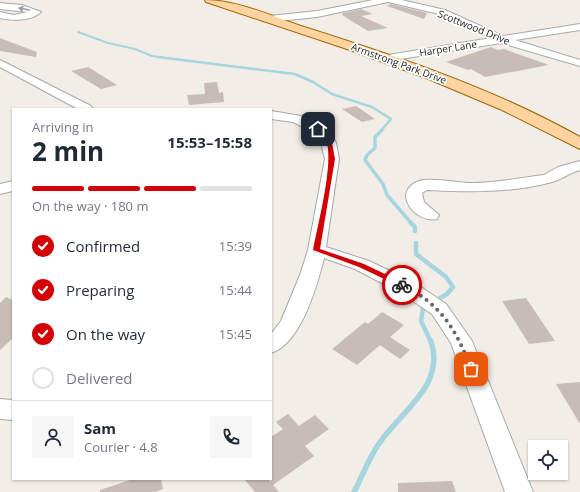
<!DOCTYPE html>
<html lang="en">
<head>
<meta charset="utf-8">
<style>
	:root { --surface:#fff; --page:#f6f6f7; --text:#1f2937; --muted:#747a83; --line:#e0e1e3; --accent:#d20005 }
	body { margin:0; font-family:"Open Sans",sans-serif; background:var(--page); color:var(--text); height:100vh; display:flex; flex-direction:column; font-size:15px; white-space:nowrap }
	* { box-sizing:border-box; margin:0 }
	p { font-size:13px; color:var(--muted) }
	.icon { flex:none; width:22px; height:22px; fill:none; stroke:currentColor; stroke-width:2; stroke-linecap:round; stroke-linejoin:round }
	.map { position:relative; flex:1; overflow:hidden }
	.side { position:absolute; left:12px; top:108px; width:260px; height:372px; display:flex; flex-direction:column; background:var(--surface); border-radius:0px; box-shadow:0 1px 3px #0004 }
	.side>* { flex:none }
	.controls { position:absolute; left:528px; top:440px; display:grid; gap:8px }
	.controls a { display:grid; place-items:center; width:40px; height:40px; border-radius:0px; background:var(--surface); box-shadow:0 1px 3px #0004; font-size:20px }
	.pin { position:absolute; display:grid; place-items:center; width:34px; height:34px; color:#fff; margin:-17px; border-radius:8px; box-shadow:0 2px 6px #0006 }
	.courier { position:absolute; display:grid; place-items:center; width:40px; height:40px; margin:-20px; border:3px solid #d20005; border-radius:50%; background:#fff; color:#222; box-shadow:0 1px 5px #0007 }
	.overview em { font-style:normal; font-weight:700 }
	.overview div { display:flex; flex-direction:column-reverse }
	.overview { display:flex; align-items:center; justify-content:space-between; height:68px; padding:0 20px }
	h1 { font-size:26px; font-weight:700; line-height:30px }
	.bar { display:grid; grid-template-columns:repeat(4,1fr); gap:6px 4px; align-content:center; height:48px; padding:0 20px }
	.bar i { height:5px; border-radius:3px; background:var(--line) }
	.bar .active { background:var(--accent) }
	.bar p { grid-column:span 4 }
	.line { display:flex; align-items:center; gap:10px; padding:0 20px; border-top:1px solid var(--line) }
	.line div { flex:1 }
	.round { display:grid; place-items:center; flex:none; width:42px; height:42px; border-radius:0px; background:var(--page) }
	ol { padding:0 20px; list-style:none }
	li { display:flex; align-items:center; gap:12px; height:44px }
	li p { margin-inline-start:auto }
	li .icon { padding:4px; border-radius:50%; background:var(--accent); color:#fff; stroke-width:4 }
	li:last-child { color:var(--muted) }
	li i { width:22px; height:22px; border:2px solid var(--line); border-radius:50% }
	.map>svg:first-child { display:block }
	.lines { fill:none; stroke-linecap:round; stroke-linejoin:round }
	.stream-far4 { stroke:#a6d5e0; stroke-width:2 }
	.stream-far3 { stroke:#a6d5e0; stroke-width:2.5 }
	.stream-far2 { stroke:#a6d5e0; stroke-width:3.5 }
	.stream-far1 { stroke:#a6d5e0; stroke-width:4.5 }
	.stream { stroke:#a6d5e0; stroke-width:5.5 }
	.building { fill:#c7bdb6 }
	.minor-casing { stroke:#a8a8a8; stroke-width:2 }
	.major-casing { stroke:#9e6600; stroke-width:2 }
	.minor { fill:#fff; fill-rule:evenodd }
	.major { fill:#ffd39f; fill-rule:evenodd }
	.oneway { fill:#9b9b9b }
	.route { fill:#d20005 }
	.done { stroke:#6a6966; stroke-width:4; stroke-dasharray:0 7.2 }
	.labels { text-anchor:middle; stroke-width:3.5; stroke-linejoin:round; paint-order:stroke }
	.far-street-label { font-size:10px; fill:#212121; stroke:#fff }
</style>
</head>
<body>
<div class="map">
<svg width="580" height="492" viewBox="0 0 580 492">
	<rect width="100%" height="100%" fill="#f2eee7"/>
	<g class="lines">
		<polyline class="stream-far4" points="78,32 108,43 135,49 152,56 166,58"/>
		<polyline class="stream-far3" points="158,57 295,74 313,82 332,94 372,107 391,119 381,131"/>
		<polyline class="stream-far2" points="382,130 375,137 375,148 367,155 365,160 383,184 387,195 412,224"/>
		<g class="stream-far1">
			<polyline points="411,223 415,227 415,231"/>
			<polyline points="416,243 416,254 446,277 453,287 447,294 440,298"/>
			<polyline points="423,308 421,321 431,342"/>
		</g>
		<path class="stream" d="M354,492C362,477 368,460 378,445C399,412 446,387 431,341"/>
	</g>
	<g class="building">
		<polygon points="391,4 427,13 424,19 387,6"/>
		<polygon points="361,9 373,14 361,16 388,28 368,31 342,15 343,13"/>
		<polygon points="0,38 37,52 36,57 0,51"/>
		<polygon points="491,47 498,50 504,49 549,65 485,77 471,69 468,70 446,62"/>
		<polygon points="88,67 117,85 101,89 71,71"/>
		<polygon points="217,82 219,93 223,92 224,102 189,105 187,95 205,94 204,83"/>
		<polygon points="356,106 375,119 362,122 342,109"/>
		<polygon points="6,297 13,300 13,338 0,350 0,303"/>
		<polygon points="526,298 555,341 529,344 502,301"/>
		<polygon points="382,312 404,325 390,337 410,350 400,359 380,345 357,365 332,349 365,322 368,324"/>
		<polygon points="580,382 580,424 556,384"/>
		<polygon points="288,414 299,426 315,415 329,429 305,446 314,456 273,485 279,492 255,492 244,479 268,479 271,482 271,437 283,429 276,422"/>
		<polygon points="133,479 161,479 163,489 155,492 100,492 100,490"/>
		<polygon points="452,481 456,492 398,492 398,483"/>
	</g>
	<g class="lines">
		<defs>
			<g id="minor">
				<polygon points="373,0 402,0 445,10 503,36 580,24 580,30 515,40 580,60 580,66 501,43 388,61 384,60 383,58 388,55 491,38 439,14 388,2 317,17 269,22 264,19 269,16 317,11"/>
				<path d="M0,3L22,5L41,12C32,21 12,21 0,18V12L14,15L28,12L0,9Z"/>
				<polygon points="0,60 91,106 93,109 78,109 0,67"/>
				<path d="M271,111L301,116L323,126L331,133L336,143L339,159L326,247L369,261L415,283L446,304L472,341L533,492H505L451,343L432,314L401,293L355,269L324,258C317,286 301,344 271,353V334L281,321L300,275L308,250L325,159L320,138L313,132L293,122L271,119Z"/>
				<path d="M580,161V170C570,173 562,179 552,182C512,193 468,192 427,190L422,193L424,202L439,215L437,219C416,224 390,192 419,181C432,177 457,183 472,183C493,183 515,179 536,176L544,175L558,167Z"/>
				<polygon points="13,181 13,191 0,194 0,184"/>
				<polygon points="0,399 13,400 13,420 0,419"/>
			</g>
			<path id="major" d="M205,0C237,0 271,16 301,26C396,56 493,88 580,137V149L502,110L426,78L344,48L206,2Z"/>
		</defs>
		<use href="#minor" class="minor-casing"/>
		<use href="#major" class="major-casing"/>
		<use href="#minor" class="minor"/>
		<use href="#major" class="major"/>
	</g>
	<defs><path id="oneway-solid" d="M-6-.8H1V-3.2L6.5 0L1 3.2V.8H-6Z"/></defs>
	<use class="oneway" href="#oneway-solid" transform="translate(24 9) rotate(-168)"/>
	<path class="route" d="M318,128L328,136L332,143L335,159L320,249L364,264L404,283V286H399L359,267L313,250C318,224 333,166 327,144C325,137 320,134 316,129Z"/>
	<g class="lines">
		<path class="done" d="M402,285C441,304 456,329 471,369"/>
	</g>
	<g class="labels">
		<g class="far-street-label">
			<text transform="translate(474 27) rotate(22)" y="4">Scottwood Drive</text>
			<text transform="translate(448 48) rotate(-9)" y="4">Harper Lane</text>
			<text transform="translate(399 63) rotate(20)" y="4">Armstrong Park Drive</text>
		</g>
	</g>
</svg>
<div class="controls">
<a><svg class="icon" aria-label="locate" viewBox="0 0 24 24"><circle cx="12" cy="12" r="6"/><path d="M12 2v4M12 18v4M2 12h4M18 12h4"/></svg></a>
</div>
<div class="pin" style="left:471px;top:369px;background:#ea580c"><svg class="icon" aria-label="bag" viewBox="0 0 24 24"><path d="M5 8h14l-1 12H6zM9 8a3 3 0 0 1 6 0"/></svg></div>
<div class="pin" style="left:318px;top:129px;background:#1f2937"><svg class="icon" aria-label="home" viewBox="0 0 24 24"><path d="M3 11l9-7 9 7M6 9v11h12V9"/></svg></div>
<div class="courier" style="left:402px;top:285px"><svg class="icon" aria-label="bike" viewBox="0 0 24 24"><circle cx="6" cy="16" r="4"/><circle cx="18" cy="16" r="4"/><path d="M6 16l4-8h5l3 8M10 8l3 8H6M13 5h3"/></svg></div>
<section class="side">
<div class="overview"><div><h1>2 min</h1><p>Arriving in</p></div><em>15:53–15:58</em></div>
<div class="bar"><i class="active"></i><i class="active"></i><i class="active"></i><i></i><p>On the way · 180 m</p></div>
<ol>
<li><svg class="icon" aria-label="check" viewBox="0 0 24 24"><path d="M5 12l5 5 9-10"/></svg>Confirmed<p>15:39</p></li>
<li><svg class="icon" aria-label="check" viewBox="0 0 24 24"><path d="M5 12l5 5 9-10"/></svg>Preparing<p>15:44</p></li>
<li><svg class="icon" aria-label="check" viewBox="0 0 24 24"><path d="M5 12l5 5 9-10"/></svg>On the way<p>15:45</p></li>
<li><i></i>Delivered</li>
</ol>
<div class="line" style="height:72px"><a class="round"><svg class="icon" aria-label="person" viewBox="0 0 24 24"><circle cx="12" cy="8" r="4"/><path d="M4 21q1-7 8-7t8 7"/></svg></a><div><b>Sam</b><p>Courier · 4.8</p></div><a class="round"><svg class="icon" aria-label="phone" viewBox="0 0 24 24"><path d="M5 4h4l2 5-3 2q2 4 5 5l2-3 5 2v4C11 20 4 13 5 4z"/></svg></a></div>
</section>
</div>
</body>
</html>
